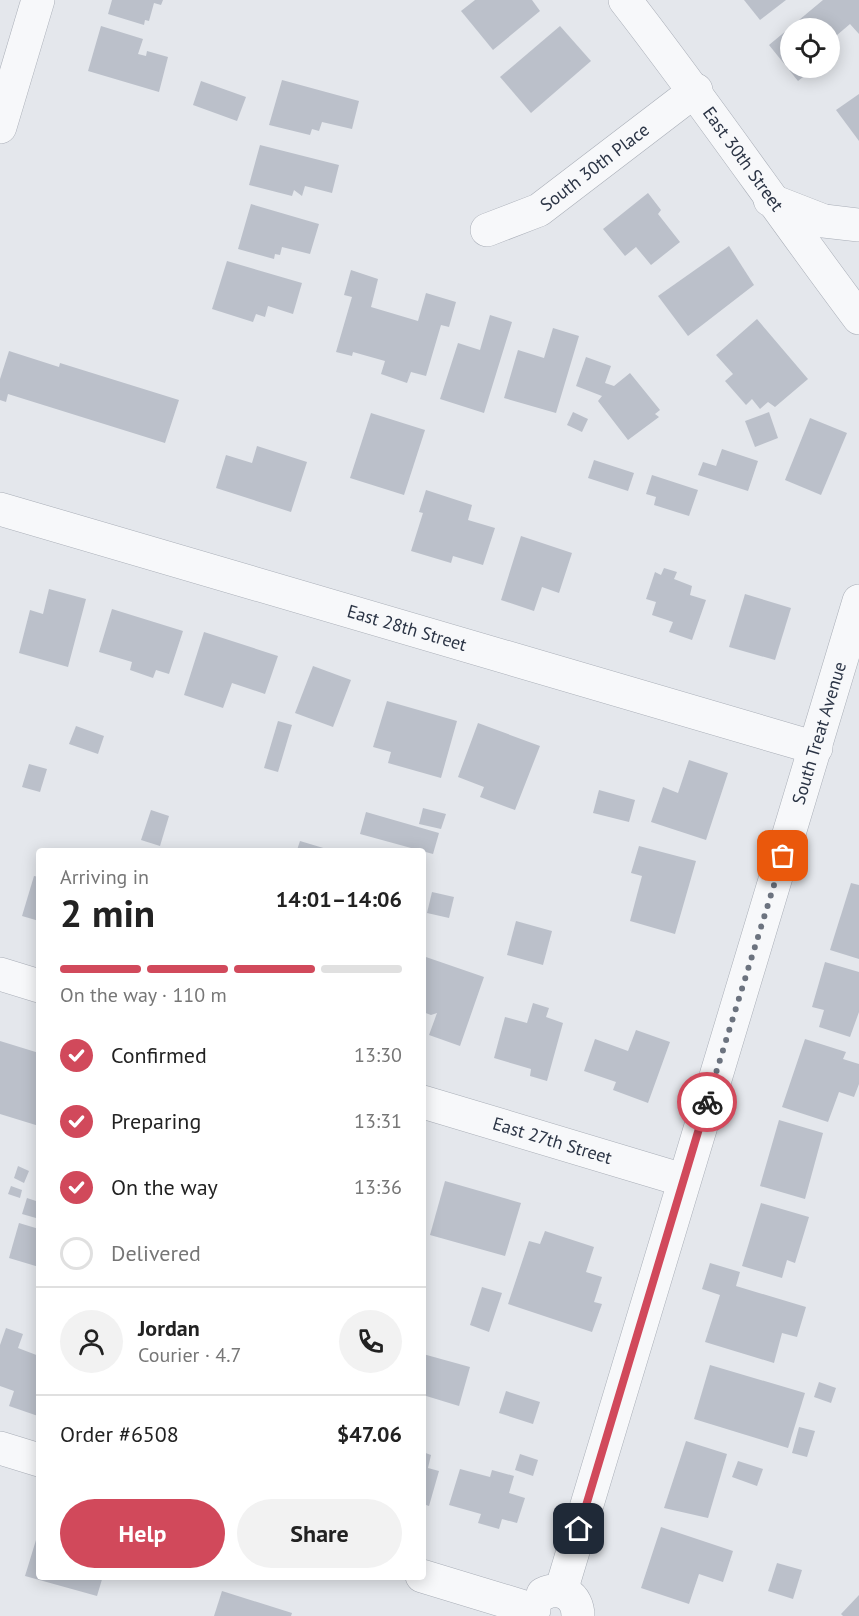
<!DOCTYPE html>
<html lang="en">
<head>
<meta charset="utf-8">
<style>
	:root { --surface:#fff; --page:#f2f2f2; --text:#222; --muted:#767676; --line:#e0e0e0; --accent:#d1495b }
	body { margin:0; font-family:"PT Sans",sans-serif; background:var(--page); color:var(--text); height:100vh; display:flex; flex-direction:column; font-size:22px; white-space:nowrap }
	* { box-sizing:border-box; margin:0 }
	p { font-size:20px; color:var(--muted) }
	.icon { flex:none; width:33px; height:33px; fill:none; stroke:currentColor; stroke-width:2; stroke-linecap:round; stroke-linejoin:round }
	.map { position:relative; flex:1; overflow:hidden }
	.side { position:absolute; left:36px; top:848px; width:390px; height:732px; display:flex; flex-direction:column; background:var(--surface); border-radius:6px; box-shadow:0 3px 15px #0003 }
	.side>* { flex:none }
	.fabs { position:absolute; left:780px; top:18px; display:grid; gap:12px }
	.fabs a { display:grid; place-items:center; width:60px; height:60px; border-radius:50%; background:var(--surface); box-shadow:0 3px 15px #0003; font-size:30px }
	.pin { position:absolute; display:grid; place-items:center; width:51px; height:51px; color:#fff; margin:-26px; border-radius:12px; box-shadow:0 3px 9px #0006 }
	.courier { position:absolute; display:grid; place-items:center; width:60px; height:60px; margin:-30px; border:4px solid #d1495b; border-radius:50%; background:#fff; color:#222; box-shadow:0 2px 8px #0007 }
	.headline em { font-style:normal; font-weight:800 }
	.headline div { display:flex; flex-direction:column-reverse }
	.headline { display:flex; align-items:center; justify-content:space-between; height:102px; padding:0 24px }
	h1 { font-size:39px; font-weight:800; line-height:45px }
	.bar { display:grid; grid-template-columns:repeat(4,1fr); gap:9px 6px; align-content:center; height:72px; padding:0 24px }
	.bar i { height:8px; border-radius:4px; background:var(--line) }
	.bar .on { background:var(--accent) }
	.bar p { grid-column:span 4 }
	.line { display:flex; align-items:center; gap:15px; padding:0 24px; border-top:2px solid var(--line) }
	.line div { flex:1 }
	.round { display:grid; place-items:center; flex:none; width:63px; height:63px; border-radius:32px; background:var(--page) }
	ol { padding:0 24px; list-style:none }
	li { display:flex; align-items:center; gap:18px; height:66px }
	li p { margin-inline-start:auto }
	li .icon { padding:6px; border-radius:50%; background:var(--accent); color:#fff; stroke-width:4 }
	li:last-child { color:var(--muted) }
	li i { width:33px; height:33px; border:3px solid var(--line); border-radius:50% }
	.action { display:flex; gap:12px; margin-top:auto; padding:12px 24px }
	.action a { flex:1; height:69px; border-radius:36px; background:var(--accent); color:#fff; font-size:24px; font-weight:800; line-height:69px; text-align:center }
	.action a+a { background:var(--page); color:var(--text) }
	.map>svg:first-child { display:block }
	.building { fill:#bbc0ca }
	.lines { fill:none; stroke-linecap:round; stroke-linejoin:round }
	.minor-casing { stroke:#a9aeb7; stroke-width:34 }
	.minor { stroke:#f7f8fa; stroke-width:33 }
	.done { stroke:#6c737f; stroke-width:6; stroke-dasharray:0 10.8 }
	.route { stroke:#d1495b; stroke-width:8 }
	.labels { text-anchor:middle; stroke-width:6; stroke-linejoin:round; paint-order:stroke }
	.street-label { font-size:18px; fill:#2b3445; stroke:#f4f6f9 }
</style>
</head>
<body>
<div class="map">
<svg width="859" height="1616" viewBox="0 0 859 1616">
	<rect width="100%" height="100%" fill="#e4e7ec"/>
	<g class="building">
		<polygon points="112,0 163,0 161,5 154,3 149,21 145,20 144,25 108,14"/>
		<polygon points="475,0 532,0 540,11 493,50 461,11"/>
		<polygon points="744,0 786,0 760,20"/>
		<polygon points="823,0 859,0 859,34 850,24 830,41 830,28 790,28 790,68 814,68 798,81 769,45"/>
		<polygon points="101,26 143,39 138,54 146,56 147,51 168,57 159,92 88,71"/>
		<polygon points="560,26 591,61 531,113 500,77"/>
		<polygon points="282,80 359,101 352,129 322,122 319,131 312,129 310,135 269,125"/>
		<polygon points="201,81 246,97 237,121 193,105"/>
		<polygon points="859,94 859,141 836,110"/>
		<polygon points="260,145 339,165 332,193 305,186 302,196 294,190 292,196 249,185"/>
		<polygon points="648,193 661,210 658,214 680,242 651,265 636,247 625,256 603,229"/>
		<polygon points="251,204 319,224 310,254 282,247 280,255 275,254 274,259 238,249"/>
		<polygon points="729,246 754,285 688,336 658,296"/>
		<polygon points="227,261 302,283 293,314 268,306 265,317 256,314 253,322 212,309"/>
		<polygon points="351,270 378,279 371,307 418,321 426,293 456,302 449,327 441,325 426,376 411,372 407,383 381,374 385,361 353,352 352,356 336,352 352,297 344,295"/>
		<polygon points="490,315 512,322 484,413 440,399 458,343 480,350"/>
		<polygon points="757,319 808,379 775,407 768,402 760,409 752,399 746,405 725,381 733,374 716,355"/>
		<polygon points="553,328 579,336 556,413 504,398 518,350 544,358"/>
		<polygon points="9,351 59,367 60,363 179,400 165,443 8,394 6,402 0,400 0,379"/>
		<polygon points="586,357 611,366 605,383 614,386 630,373 660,410 655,414 659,417 628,440 598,401 602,396 576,386"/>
		<polygon points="573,412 588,419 582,432 567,425"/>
		<polygon points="769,412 778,438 755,447 745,421"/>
		<polygon points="371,413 425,430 404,495 350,478"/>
		<polygon points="810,418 847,433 821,495 785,480"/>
		<polygon points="257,446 307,462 291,512 216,488 226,455 252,463"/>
		<polygon points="722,449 758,461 748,491 698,475 703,462 716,466"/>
		<polygon points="594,460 634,473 628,491 588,478"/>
		<polygon points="652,475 698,490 689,516 654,505 656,497 646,494"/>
		<polygon points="426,490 472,505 468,520 495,528 483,565 453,556 451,563 411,551 423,513 419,512"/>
		<polygon points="521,536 572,553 559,593 542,587 534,611 501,600"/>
		<polygon points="664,568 677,572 674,579 692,586 690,595 706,600 692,640 669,632 673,622 652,615 656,602 646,599 655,572 661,575"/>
		<polygon points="49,589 86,599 68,667 19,653 30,610 43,614"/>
		<polygon points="745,594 791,608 775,660 729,647"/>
		<polygon points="112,609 183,631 169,674 156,670 153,678 130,670 132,662 99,652"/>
		<polygon points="204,632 278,656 265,694 232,683 223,708 184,695"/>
		<polygon points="313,666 351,680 333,727 295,713"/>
		<polygon points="387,701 457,721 441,778 388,763 391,752 373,747"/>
		<polygon points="278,721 292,725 278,772 264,768"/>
		<polygon points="478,723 540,746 515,810 480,797 484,787 458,777"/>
		<polygon points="76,726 104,736 98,754 69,744"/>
		<polygon points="689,760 728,773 706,840 651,822 663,787 678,793"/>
		<polygon points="29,764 47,769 40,792 22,787"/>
		<polygon points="599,790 635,800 629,822 593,813"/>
		<polygon points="423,808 446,814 441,829 419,824"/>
		<polygon points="151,810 169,816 160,846 141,840"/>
		<polygon points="366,812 439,833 433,854 360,834"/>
		<polygon points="300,841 330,850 297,850"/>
		<polygon points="639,846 696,861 675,934 630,921 642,876 631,873"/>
		<polygon points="34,876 39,877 39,921 22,916"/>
		<polygon points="851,883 859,885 859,959 830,950"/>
		<polygon points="432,892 454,897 449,918 427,913"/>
		<polygon points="516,921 552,931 543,965 507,955"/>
		<polygon points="423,956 484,977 460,1046 429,1035 437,1013 431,1015 423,1012"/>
		<polygon points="825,962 859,972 859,1012 850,1037 819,1027 824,1010 812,1007"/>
		<polygon points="533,1003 549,1008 546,1017 563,1023 547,1081 530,1076 531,1069 494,1058 505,1017 527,1023"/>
		<polygon points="636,1030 670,1042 648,1103 613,1090 616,1082 584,1071 595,1039 628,1051"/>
		<polygon points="805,1039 846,1052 843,1059 859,1064 859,1084 854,1097 839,1092 828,1122 782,1107"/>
		<polygon points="0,1041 39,1053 39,1126 0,1114"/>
		<polygon points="779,1120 823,1133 805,1199 760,1186"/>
		<polygon points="18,1166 29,1171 24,1183 14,1178"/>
		<polygon points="445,1181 521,1203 505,1256 430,1235"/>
		<polygon points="11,1186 22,1190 20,1198 8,1194"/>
		<polygon points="27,1198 39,1202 36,1218 22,1214"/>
		<polygon points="761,1203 809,1217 795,1263 787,1260 782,1278 742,1266"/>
		<polygon points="19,1223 39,1229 39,1267 9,1258"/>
		<polygon points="545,1231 594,1247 586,1272 602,1277 594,1302 602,1304 592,1332 508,1304 529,1241 540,1244"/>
		<polygon points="710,1263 740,1272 736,1286 806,1307 797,1337 782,1333 774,1363 705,1342 720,1295 702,1289"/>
		<polygon points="482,1287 502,1293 489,1332 470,1325"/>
		<polygon points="6,1328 23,1334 18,1348 39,1356 38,1416 9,1406 14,1391 0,1386 0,1345"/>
		<polygon points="423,1354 470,1367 459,1406 423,1395"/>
		<polygon points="710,1365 805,1393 788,1448 694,1419"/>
		<polygon points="819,1382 836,1388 831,1403 814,1397"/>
		<polygon points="506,1391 540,1402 533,1424 499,1413"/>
		<polygon points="799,1427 815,1431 807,1457 792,1453"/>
		<polygon points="686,1441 727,1454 708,1518 664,1508"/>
		<polygon points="423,1452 431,1455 428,1468 439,1471 429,1506 423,1504"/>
		<polygon points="520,1454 538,1460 533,1476 515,1470"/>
		<polygon points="738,1461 763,1469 757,1486 732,1477"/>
		<polygon points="460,1469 490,1477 492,1470 514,1476 509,1493 525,1498 517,1523 502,1519 499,1529 478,1523 481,1514 449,1505"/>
		<polygon points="661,1527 733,1551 723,1582 699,1574 689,1604 641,1588"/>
		<polygon points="36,1540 39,1541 39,1576 103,1576 97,1596 25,1576"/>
		<polygon points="777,1563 802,1570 793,1599 768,1591"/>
		<polygon points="222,1591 292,1613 291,1616 214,1616"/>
		<polygon points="859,1595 859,1616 843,1616 841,1614"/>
	</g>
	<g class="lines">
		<defs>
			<g id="minor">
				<path id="s1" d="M625,0C706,104 780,213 859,318"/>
				<polyline points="0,127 38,0"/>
				<polyline points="770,200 824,221 859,225"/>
				<path id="s2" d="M487,230L539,210L696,90"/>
				<path id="s3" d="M0,509L816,748"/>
				<polyline points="0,974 39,986"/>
				<path id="s4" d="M423,1102L683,1180"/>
				<polyline points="0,1448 39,1460"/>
				<polyline points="422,1576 534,1610"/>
				<path id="s5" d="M561,1591L859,601"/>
				<path d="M543,1594C561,1585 578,1596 578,1616"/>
			</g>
		</defs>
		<use href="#minor" class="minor-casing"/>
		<use href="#minor" class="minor"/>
	</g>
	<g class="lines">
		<polyline class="done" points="707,1102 783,856"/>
		<polyline class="route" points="579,1529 707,1102"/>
	</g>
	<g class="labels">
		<g class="street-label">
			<text dy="6" stroke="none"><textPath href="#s1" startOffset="198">East 30th Street</textPath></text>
			<text dy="6" stroke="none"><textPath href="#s2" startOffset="126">South 30th Place</textPath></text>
			<text dy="6" stroke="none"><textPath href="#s3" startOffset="424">East 28th Street</textPath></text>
			<text dy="6" stroke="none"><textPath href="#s5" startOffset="896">South Treat Avenue</textPath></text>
			<text dy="6" stroke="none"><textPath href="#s4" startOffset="135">East 27th Street</textPath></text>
		</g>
	</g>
</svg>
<div class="fabs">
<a><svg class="icon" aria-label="locate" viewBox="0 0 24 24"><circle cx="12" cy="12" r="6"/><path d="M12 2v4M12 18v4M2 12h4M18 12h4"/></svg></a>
</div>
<div class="pin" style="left:783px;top:856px;background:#ea580c"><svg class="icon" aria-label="bag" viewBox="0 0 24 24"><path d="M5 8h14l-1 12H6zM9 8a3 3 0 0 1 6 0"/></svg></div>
<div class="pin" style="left:579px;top:1529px;background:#1f2937"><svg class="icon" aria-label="home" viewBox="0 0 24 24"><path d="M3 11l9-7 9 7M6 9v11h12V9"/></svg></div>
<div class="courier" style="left:707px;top:1102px"><svg class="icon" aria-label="bike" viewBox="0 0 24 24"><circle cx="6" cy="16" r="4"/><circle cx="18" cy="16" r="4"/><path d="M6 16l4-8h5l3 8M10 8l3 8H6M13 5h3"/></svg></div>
<section class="side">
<div class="headline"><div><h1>2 min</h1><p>Arriving in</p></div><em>14:01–14:06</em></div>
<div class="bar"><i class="on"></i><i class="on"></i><i class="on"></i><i></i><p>On the way · 110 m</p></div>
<ol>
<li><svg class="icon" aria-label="check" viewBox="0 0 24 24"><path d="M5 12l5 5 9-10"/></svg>Confirmed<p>13:30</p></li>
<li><svg class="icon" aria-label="check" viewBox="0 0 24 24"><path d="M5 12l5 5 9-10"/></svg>Preparing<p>13:31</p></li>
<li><svg class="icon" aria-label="check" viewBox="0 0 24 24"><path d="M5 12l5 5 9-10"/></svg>On the way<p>13:36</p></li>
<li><i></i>Delivered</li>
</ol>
<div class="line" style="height:108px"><a class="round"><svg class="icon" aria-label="person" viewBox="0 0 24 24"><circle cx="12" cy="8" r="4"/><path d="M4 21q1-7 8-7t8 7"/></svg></a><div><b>Jordan</b><p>Courier · 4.7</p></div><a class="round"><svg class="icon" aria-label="phone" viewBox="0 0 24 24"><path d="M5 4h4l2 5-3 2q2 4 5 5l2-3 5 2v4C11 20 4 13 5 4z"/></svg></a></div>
<div class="line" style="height:78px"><div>Order #6508</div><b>$47.06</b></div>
<div class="action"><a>Help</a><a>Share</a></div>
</section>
</div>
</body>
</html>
